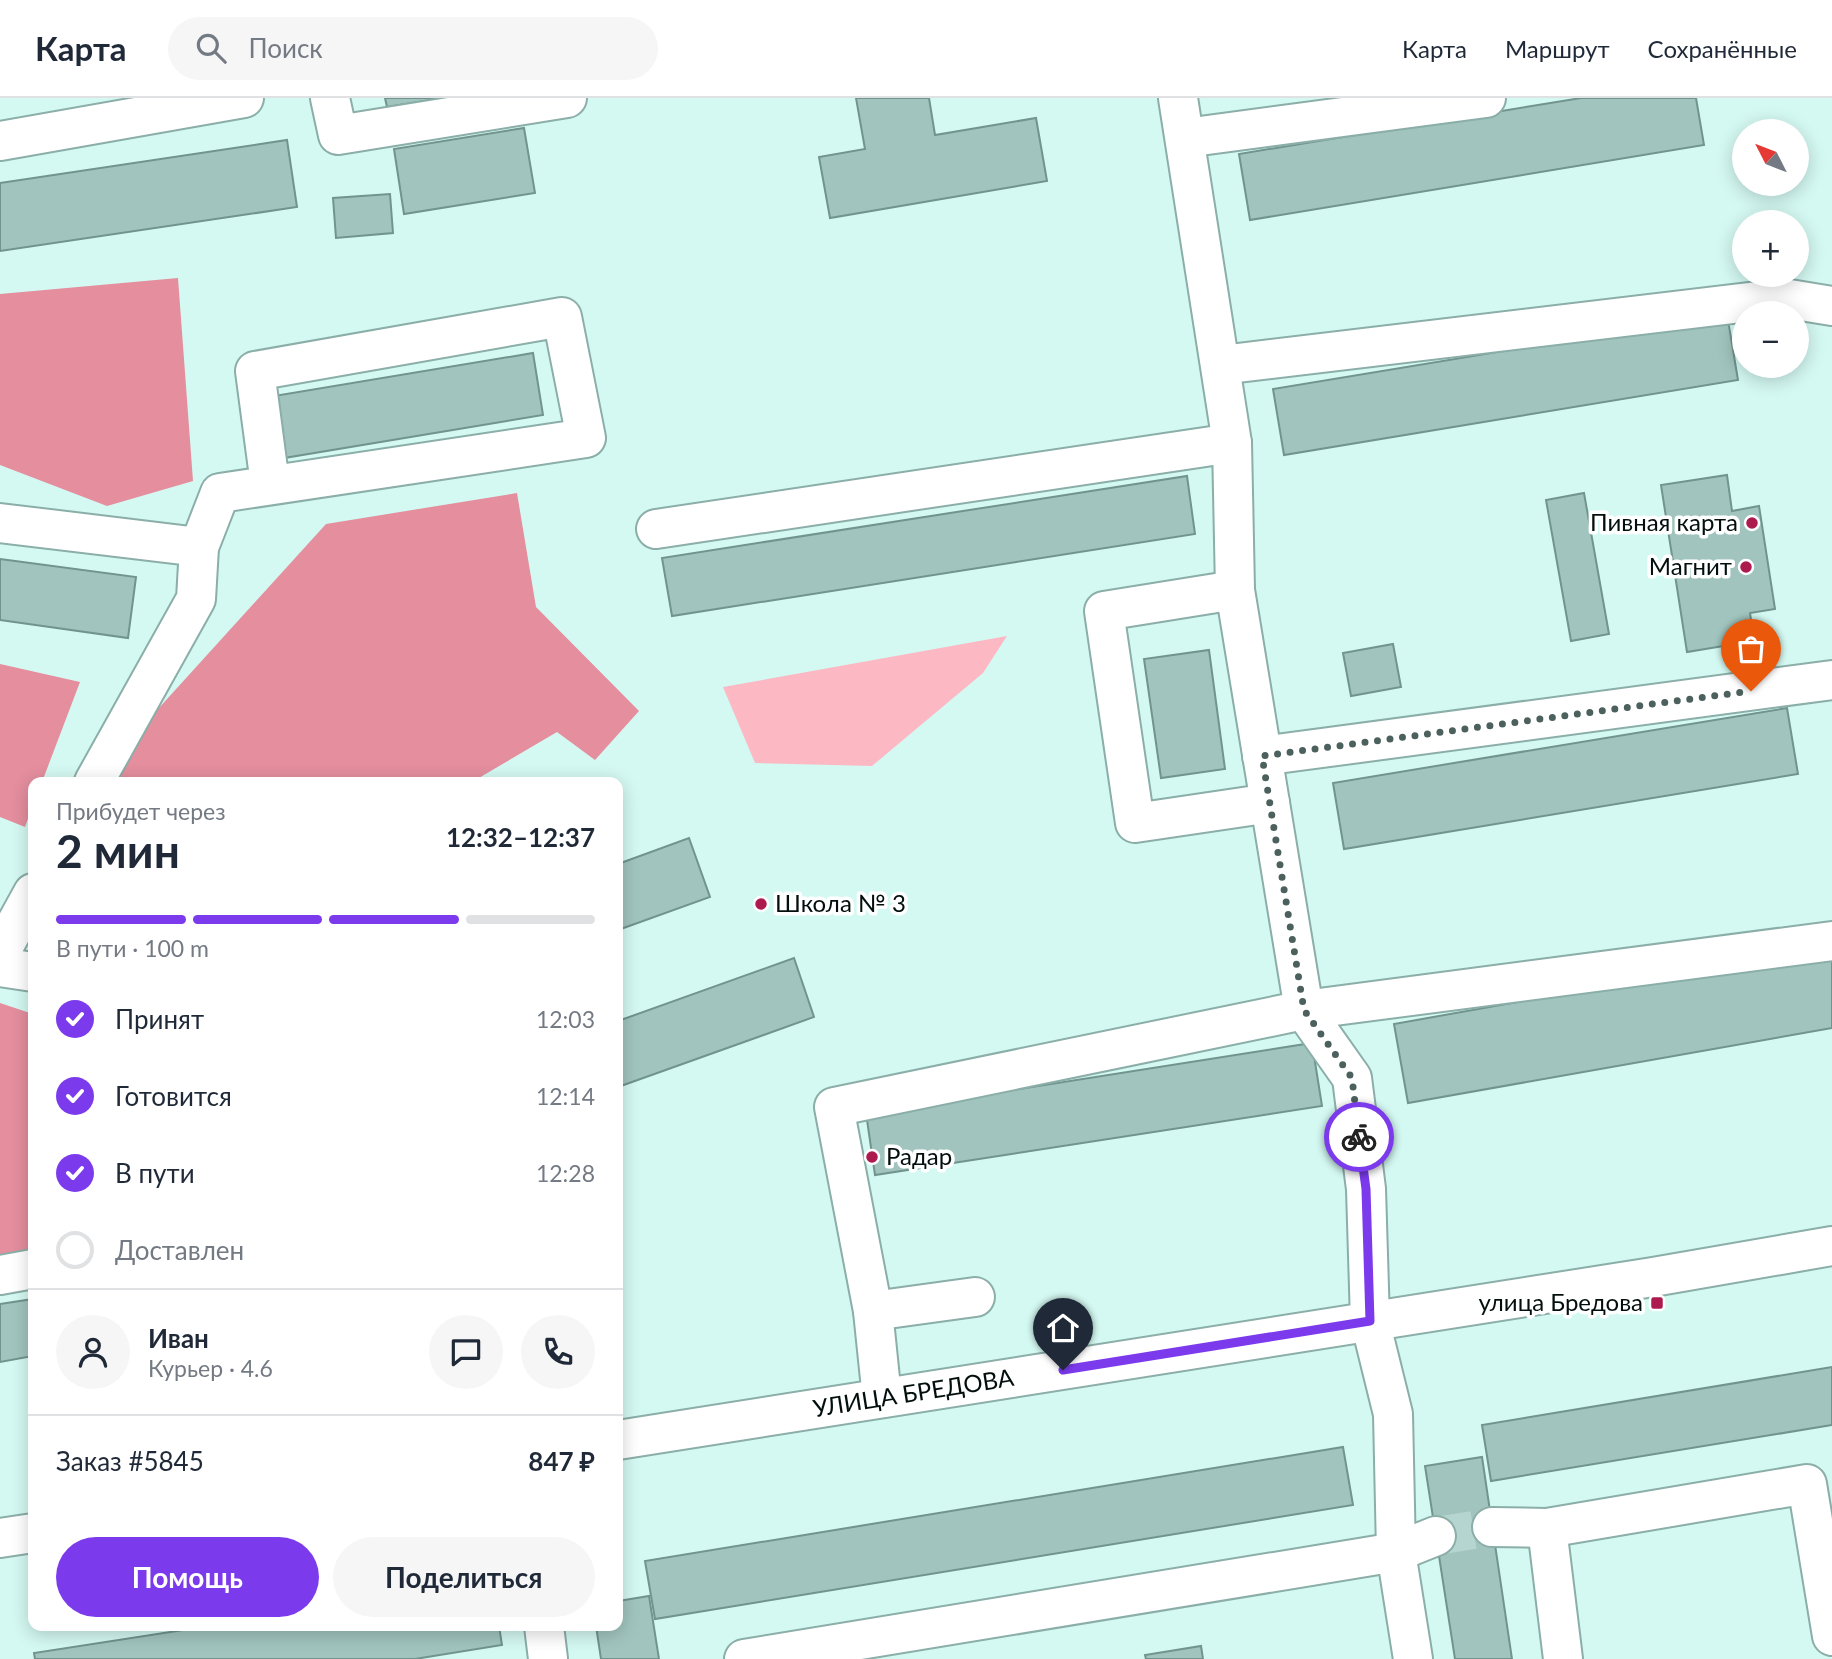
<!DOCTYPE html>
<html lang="ru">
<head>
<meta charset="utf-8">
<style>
	:root { --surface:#fff; --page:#f6f6f7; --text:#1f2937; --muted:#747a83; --line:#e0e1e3; --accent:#7c3aed }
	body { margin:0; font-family:Lato,sans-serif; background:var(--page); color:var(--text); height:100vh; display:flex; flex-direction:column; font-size:26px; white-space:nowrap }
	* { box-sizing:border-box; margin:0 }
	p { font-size:23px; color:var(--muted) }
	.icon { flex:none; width:38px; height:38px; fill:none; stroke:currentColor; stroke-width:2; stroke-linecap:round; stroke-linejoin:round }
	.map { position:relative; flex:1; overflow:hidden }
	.panel { position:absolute; left:28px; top:679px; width:595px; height:854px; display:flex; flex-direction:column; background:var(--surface); border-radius:14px; box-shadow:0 4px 18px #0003 }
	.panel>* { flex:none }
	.needle { width:46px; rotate:312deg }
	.tools { position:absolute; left:1732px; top:21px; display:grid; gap:14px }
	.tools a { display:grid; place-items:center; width:77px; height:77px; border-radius:50%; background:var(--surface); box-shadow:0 4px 18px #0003; font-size:35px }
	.pin { position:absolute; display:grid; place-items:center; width:60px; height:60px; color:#fff; margin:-72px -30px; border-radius:50% 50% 50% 0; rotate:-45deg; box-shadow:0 0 7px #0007 }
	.pin .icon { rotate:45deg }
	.courier { position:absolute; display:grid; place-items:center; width:70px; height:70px; margin:-35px; border:5px solid #7c3aed; border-radius:50%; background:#fff; color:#222; box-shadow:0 2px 9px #0007 }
	.summary em { font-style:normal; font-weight:700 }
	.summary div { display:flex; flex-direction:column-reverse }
	.summary { display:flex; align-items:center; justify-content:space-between; height:119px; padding:0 28px }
	h1 { font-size:46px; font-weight:700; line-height:52px }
	.bar { display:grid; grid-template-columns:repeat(4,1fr); gap:10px 7px; align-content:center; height:84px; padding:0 28px }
	.bar i { height:9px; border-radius:5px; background:var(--line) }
	.bar .current { background:var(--accent) }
	.bar p { grid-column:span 4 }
	.line { display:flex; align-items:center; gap:18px; padding:0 28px; border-top:2px solid var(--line) }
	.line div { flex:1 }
	.round { display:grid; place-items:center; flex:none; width:74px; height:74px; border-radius:37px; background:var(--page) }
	ol { padding:0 28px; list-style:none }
	li { display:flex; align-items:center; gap:21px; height:77px }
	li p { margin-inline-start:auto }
	li .icon { padding:7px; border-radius:50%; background:var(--accent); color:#fff; stroke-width:4 }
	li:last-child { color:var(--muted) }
	li i { width:38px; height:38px; border:4px solid var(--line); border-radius:50% }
	.action { display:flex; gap:14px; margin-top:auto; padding:14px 28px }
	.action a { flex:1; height:80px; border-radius:42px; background:var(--accent); color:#fff; font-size:28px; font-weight:700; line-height:80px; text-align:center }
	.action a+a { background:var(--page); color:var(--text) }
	header { display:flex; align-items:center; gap:42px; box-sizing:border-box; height:98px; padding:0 35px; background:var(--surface); border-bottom:2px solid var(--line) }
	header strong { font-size:33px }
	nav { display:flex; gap:38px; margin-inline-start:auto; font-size:24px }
	.search { width:490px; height:63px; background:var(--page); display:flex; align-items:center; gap:18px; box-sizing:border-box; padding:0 24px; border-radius:38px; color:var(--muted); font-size:26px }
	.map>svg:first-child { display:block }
	.green { fill:#fcb9c4 }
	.forest { fill:#e48e9e }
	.building { fill:#a1c5be; stroke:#71948e; stroke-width:2 }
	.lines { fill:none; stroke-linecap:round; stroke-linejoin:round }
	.minor-tunnel { stroke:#b5d6d0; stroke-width:38; stroke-dasharray:38 19; stroke-linecap:butt }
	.minor-casing { stroke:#8baea8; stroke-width:42 }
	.minor { stroke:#fff; stroke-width:38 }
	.done { stroke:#4c615d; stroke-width:7; stroke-dasharray:0 12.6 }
	.route { stroke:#7c3aed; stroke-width:9 }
	.poi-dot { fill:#ad1b4e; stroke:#fff; stroke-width:2.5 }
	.labels { text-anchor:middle; stroke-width:7; stroke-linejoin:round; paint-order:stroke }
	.poi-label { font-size:24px; fill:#030f0d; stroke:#fff; text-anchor:end }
	.street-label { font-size:24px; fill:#030f0d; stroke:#fff }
</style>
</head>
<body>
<header>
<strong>Карта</strong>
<div class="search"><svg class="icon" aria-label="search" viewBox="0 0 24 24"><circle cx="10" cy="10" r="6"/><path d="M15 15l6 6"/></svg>Поиск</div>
<nav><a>Карта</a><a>Маршрут</a><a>Сохранённые</a></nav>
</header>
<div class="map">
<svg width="1832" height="1561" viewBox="0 0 1832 1561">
	<rect width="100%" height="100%" fill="#d4f9f2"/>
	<polygon class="green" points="1007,538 983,575 872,668 755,665 723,589"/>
	<g class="forest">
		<polygon points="178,180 193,383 107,408 0,367 0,196"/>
		<polygon points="517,395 536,509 639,613 595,662 557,634 472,684 108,684 138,633 326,426"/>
		<polygon points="0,566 80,584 42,684 33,684 33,707 25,729 0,719"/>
		<polygon points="0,905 33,916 33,1159 0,1166"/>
	</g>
	<g class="building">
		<polygon points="385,0 443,0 387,9"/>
		<polygon points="856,0 929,0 935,37 1036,20 1047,83 830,120 819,59 865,51"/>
		<polygon points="1581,0 1696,0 1704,47 1250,122 1239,56"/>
		<polygon points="524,30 535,95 404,116 394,51"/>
		<polygon points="287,42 297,109 0,153 0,85"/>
		<polygon points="390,96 393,135 336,140 333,100"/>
		<polygon points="1727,216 1738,282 1284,357 1273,291"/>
		<polygon points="533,255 543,317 272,362 262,300"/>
		<polygon points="1727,377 1732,413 1759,408 1775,511 1750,515 1754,543 1687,554 1661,387"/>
		<polygon points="1187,378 1195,436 672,518 662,460"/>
		<polygon points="1584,395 1609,536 1571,543 1546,402"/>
		<polygon points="0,461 136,479 128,540 0,522"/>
		<polygon points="1393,546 1401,589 1351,598 1343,555"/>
		<polygon points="1209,552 1225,671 1161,680 1144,561"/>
		<polygon points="1787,610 1798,676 1344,751 1333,685"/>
		<polygon points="689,740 710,799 618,832 618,766"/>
		<polygon points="1832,848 1832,930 1408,1005 1394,926"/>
		<polygon points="794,860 814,919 618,989 618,923"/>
		<polygon points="1312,945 1322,1008 875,1077 866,1015"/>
		<polygon points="33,1201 33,1258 0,1264 0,1206"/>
		<polygon points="1832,1269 1832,1327 1491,1383 1482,1327"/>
		<polygon points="1343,1349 1353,1407 655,1521 645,1463"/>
		<polygon points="1482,1359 1512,1561 1455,1561 1425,1368"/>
		<polygon points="649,1498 659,1561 601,1561 596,1528 618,1528 618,1503"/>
		<polygon points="209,1528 499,1528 502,1547 415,1561 35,1561 34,1555"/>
		<polygon points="1201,1548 1203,1561 1146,1561 1145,1557"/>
	</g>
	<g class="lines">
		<polyline class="minor-tunnel" points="1436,1438 1492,1429"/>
		<defs>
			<g id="minor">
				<polyline points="330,0 338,37 567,0"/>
				<polyline points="1178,0 1232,345 1235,492 1304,912 1352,980 1366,1091 1370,1223 1393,1316 1396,1454 1413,1561"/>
				<polyline points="1185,40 1486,0"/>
				<polyline points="0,43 244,0"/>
				<polyline points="1221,267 1783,200 1832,208"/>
				<polyline points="0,425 199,449 196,501 94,684"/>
				<polyline points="656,431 1232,345"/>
				<polyline points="199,449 220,395 586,340 562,219 255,273 270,386"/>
				<polyline points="1235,492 1104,513 1135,725 1270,705"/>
				<polyline points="1262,658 1832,582"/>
				<polyline points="0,855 33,795"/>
				<polyline points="0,869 33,874"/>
				<polyline points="0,1177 33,1171"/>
				<polyline points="873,1213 975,1199"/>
				<polyline points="882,1300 873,1213 834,1009 1304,912 1832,843"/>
				<path id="s1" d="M618,1342L1653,1179L1832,1148"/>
				<polyline points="1492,1429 1547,1430 1807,1386 1832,1538"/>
				<polyline points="1547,1430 1563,1561"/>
				<polyline points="0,1440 33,1435"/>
				<polyline points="544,1528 548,1561"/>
				<polyline points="744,1561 1396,1454 1436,1438"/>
			</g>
		</defs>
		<use href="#minor" class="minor-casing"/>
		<use href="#minor" class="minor"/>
	</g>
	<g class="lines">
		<polyline class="done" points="1359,1039 1352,980 1304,912 1262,658 1751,593"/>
		<polyline class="route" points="1063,1272 1370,1223 1366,1091 1359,1039"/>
	</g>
	<g class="poi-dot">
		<circle cx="1752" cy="425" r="7"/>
		<circle cx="1746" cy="469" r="7"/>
		<circle cx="761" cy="806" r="7"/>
		<circle cx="872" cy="1059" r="7"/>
		<rect x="1650" y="1198" width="14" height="14" rx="3.5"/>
	</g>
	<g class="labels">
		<g class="poi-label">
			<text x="1738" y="433">Пивная карта</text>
			<text x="1732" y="477">Магнит</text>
			<text x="775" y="814" text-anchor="start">Школа № 3</text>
			<text x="886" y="1067" text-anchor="start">Радар</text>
			<text x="1643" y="1213">улица Бредова</text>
		</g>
		<g class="street-label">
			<text dy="8" stroke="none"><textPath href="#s1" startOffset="299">УЛИЦА БРЕДОВА</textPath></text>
		</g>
	</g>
</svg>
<div class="tools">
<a><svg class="needle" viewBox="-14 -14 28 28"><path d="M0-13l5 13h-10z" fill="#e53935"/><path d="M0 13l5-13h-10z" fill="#747a83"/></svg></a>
<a>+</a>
<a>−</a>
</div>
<div class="pin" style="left:1751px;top:593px;background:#ea580c"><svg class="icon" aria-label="bag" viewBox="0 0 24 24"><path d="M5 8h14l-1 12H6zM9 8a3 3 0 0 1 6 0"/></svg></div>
<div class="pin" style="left:1063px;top:1272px;background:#1f2937"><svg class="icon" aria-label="home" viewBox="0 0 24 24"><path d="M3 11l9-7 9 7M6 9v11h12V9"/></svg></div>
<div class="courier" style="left:1359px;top:1039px"><svg class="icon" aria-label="bike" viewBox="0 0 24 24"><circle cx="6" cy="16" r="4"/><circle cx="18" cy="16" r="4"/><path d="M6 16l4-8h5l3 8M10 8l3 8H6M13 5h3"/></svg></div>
<section class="panel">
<div class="summary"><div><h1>2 мин</h1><p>Прибудет через</p></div><em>12:32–12:37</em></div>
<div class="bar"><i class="current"></i><i class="current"></i><i class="current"></i><i></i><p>В пути · 100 m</p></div>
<ol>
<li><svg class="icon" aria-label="check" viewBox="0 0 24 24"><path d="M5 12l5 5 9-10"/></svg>Принят<p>12:03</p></li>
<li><svg class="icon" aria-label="check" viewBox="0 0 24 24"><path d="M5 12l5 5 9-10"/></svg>Готовится<p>12:14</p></li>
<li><svg class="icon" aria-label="check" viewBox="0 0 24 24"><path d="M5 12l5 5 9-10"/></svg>В пути<p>12:28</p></li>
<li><i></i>Доставлен</li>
</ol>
<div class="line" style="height:126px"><a class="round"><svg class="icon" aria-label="person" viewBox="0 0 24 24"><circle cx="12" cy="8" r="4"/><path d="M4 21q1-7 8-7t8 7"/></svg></a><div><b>Иван</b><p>Курьер · 4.6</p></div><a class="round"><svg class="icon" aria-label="chat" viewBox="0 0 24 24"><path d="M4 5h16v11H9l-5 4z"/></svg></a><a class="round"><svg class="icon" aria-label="phone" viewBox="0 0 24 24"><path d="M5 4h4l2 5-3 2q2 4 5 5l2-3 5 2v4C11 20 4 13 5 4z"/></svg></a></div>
<div class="line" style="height:91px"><div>Заказ #5845</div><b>847 ₽</b></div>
<div class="action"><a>Помощь</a><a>Поделиться</a></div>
</section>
</div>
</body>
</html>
